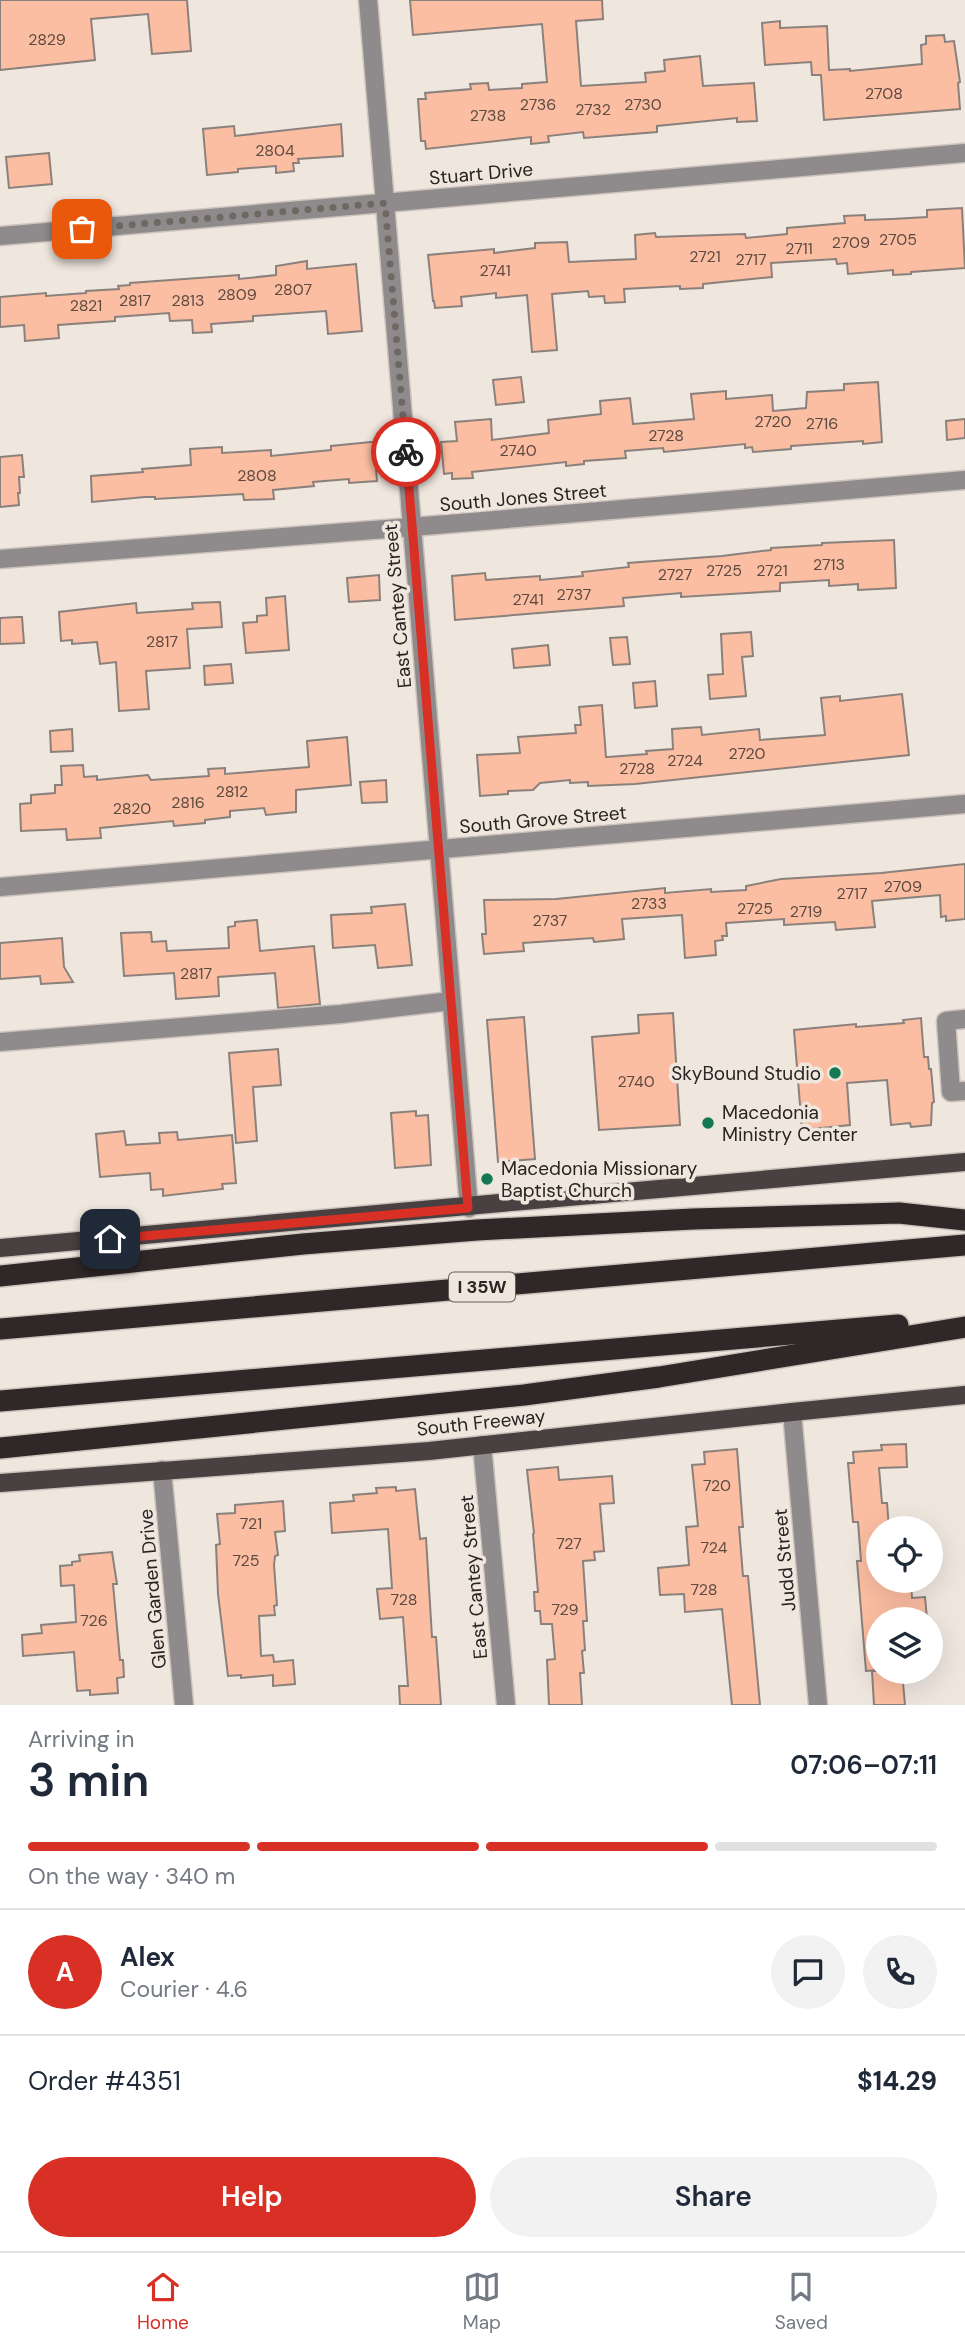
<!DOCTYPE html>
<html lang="en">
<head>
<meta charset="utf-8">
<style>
	:root { --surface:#fff; --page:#f2f2f3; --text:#1f2937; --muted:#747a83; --line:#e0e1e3; --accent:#d93025 }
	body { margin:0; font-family:"DM Sans",sans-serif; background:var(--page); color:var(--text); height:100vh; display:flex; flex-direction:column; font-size:26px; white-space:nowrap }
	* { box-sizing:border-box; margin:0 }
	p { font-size:23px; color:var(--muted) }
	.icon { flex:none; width:38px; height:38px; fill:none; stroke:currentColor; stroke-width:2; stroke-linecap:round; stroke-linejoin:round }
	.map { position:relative; height:1705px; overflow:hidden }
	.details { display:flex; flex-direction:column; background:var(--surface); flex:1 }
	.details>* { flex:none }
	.buttons { position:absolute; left:866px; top:1516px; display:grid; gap:14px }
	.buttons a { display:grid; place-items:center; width:77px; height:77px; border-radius:50%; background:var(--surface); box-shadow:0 7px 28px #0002; font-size:35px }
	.pin { position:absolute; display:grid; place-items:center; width:60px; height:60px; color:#fff; margin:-30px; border-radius:14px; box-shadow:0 4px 10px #0006 }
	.courier { position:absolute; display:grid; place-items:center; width:70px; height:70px; margin:-35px; border:5px solid #d93025; border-radius:50%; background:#fff; color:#222; box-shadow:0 2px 9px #0007 }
	.head em { font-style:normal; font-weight:600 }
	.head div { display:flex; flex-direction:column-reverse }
	.head { display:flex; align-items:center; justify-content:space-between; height:119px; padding:0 28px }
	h1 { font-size:46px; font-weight:600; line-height:52px }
	.bar { display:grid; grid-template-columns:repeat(4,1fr); gap:10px 7px; align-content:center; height:84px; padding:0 28px }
	.bar i { height:9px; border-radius:5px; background:var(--line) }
	.bar .selected { background:var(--accent) }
	.bar p { grid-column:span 4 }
	.line { display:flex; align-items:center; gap:18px; padding:0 28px; border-top:2px solid var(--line) }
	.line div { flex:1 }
	.round { display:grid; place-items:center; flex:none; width:74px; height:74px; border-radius:37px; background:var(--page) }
	.cta { display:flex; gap:14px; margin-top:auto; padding:14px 28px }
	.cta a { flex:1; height:80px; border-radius:42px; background:var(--accent); color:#fff; font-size:28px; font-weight:600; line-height:80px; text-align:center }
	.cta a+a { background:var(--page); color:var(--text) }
	.tabs { display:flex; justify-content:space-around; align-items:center; height:98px; border-top:2px solid var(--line); background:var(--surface); font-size:19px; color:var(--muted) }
	.tabs a { display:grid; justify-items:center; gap:4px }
	.tabs .selected { color:var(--accent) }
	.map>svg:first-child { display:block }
	.building { fill:#fcbea2; stroke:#8b817c; stroke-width:2 }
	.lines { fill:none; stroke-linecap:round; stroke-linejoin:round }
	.minor-casing { stroke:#cbc3bc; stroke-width:21 }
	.major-casing { stroke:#cbc3bc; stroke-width:21 }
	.highway-casing { stroke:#cbc3bc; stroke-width:24 }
	.minor { stroke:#8f8a8b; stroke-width:18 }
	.major { stroke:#484041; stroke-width:18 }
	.highway { stroke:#302728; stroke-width:21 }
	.done { stroke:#6e6863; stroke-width:7; stroke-dasharray:0 12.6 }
	.route { stroke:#d93025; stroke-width:9 }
	.poi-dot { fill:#147952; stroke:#efe6de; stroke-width:2.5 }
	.labels { text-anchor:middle; stroke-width:7; stroke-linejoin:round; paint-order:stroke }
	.number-label { font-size:16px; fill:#5d4a41 }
	.shield { fill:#efe6de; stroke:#645e5a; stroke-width:2 }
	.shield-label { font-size:18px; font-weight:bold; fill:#282421 }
	.street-label { font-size:19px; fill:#282421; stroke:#efe6de }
	.poi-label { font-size:19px; fill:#282421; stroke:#efe6de; text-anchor:start }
</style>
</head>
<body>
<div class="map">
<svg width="965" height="1705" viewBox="0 0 965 1705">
	<rect width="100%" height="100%" fill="#efe6de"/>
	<g class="building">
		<polygon points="0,0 187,0 191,51 152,54 148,14 91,19 95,60 0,70"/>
		<polygon points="410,0 602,0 603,19 576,21 581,86 646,82 645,73 665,71 664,60 700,56 703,86 754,83 757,121 737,122 737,118 657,126 657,132 584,138 583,132 548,136 549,142 531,144 531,137 426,149 425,141 421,141 418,99 426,99 425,93 471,89 470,84 488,83 489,90 522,88 522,84 547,82 542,24 413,35"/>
		<polygon points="780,21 780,28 827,26 829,70 850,69 850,71 922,64 921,45 926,44 926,36 944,35 945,42 954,41 960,82 958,83 960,109 824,120 821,75 812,75 811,62 765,65 762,23"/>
		<polygon points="341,124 343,156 298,159 299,163 293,163 294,171 276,173 276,166 238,169 238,172 207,175 203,129 234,126 235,136"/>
		<polygon points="49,153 52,184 9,188 6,157"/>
		<polygon points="962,208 965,268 911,272 911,274 893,275 893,270 848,274 847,263 837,264 836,259 771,263 772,277 703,284 703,288 680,289 680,286 624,289 625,302 605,303 604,296 589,297 588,291 552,294 557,350 532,352 527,295 496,298 496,293 461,297 462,306 435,308 434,301 433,301 428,255 494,249 494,253 535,248 535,243 567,242 569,262 636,259 635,235 655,233 656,237 745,234 746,238 787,234 787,228 845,223 844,216 865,215 865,220 892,219 927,217 927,210"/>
		<polygon points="307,261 307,269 356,264 362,331 328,334 326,311 253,316 253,321 211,324 212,332 193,333 192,320 170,321 169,313 115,317 115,321 58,325 59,338 25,341 24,325 0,327 0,297 46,293 46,296 86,293 86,291 119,289 118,286 130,285 130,283 239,275 239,279 276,275 276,266"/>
		<polygon points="521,377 524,402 496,405 493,380"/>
		<polygon points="878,382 882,442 863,444 863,441 791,446 791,449 753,452 752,447 745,448 745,444 664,452 663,448 625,451 626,458 584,461 584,464 566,466 566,462 472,472 473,478 452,479 452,473 444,474 441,442 457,441 455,422 491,419 492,440 549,433 548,420 601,414 600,401 630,398 633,424 694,419 691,394 726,391 726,399 772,395 773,411 806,408 807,392 844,390 844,384"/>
		<polygon points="965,419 965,438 947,440 946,421"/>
		<polygon points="371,442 374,442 377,481 349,483 349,479 313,482 314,486 273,490 274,499 244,500 243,494 155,499 155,497 145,497 92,502 91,476 143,472 142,469 191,465 190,449 222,447 222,453 271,450 271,456 331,450 331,446"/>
		<polygon points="22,455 24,477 19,477 20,493 18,493 19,505 0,507 0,457"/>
		<polygon points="894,540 896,588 858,590 858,584 829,586 829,580 780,583 780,591 681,597 681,593 623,598 624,606 455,620 452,576 485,573 486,580 540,576 540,580 583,576 582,572 629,567 628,563 722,556 771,550 771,548 822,545 822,543"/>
		<polygon points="379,575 380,600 349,602 347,578"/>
		<polygon points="285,596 289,650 246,653 243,623 257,622 257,616 267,615 266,598"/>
		<polygon points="220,602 222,627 187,629 190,668 146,671 149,709 119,711 116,662 100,664 97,642 72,644 72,640 61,641 59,612 136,603 137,613 193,609 192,603"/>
		<polygon points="17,617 22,617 24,643 0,644 0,618"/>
		<polygon points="751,632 753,656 742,657 746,696 710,699 708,675 723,674 721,634"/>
		<polygon points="627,637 630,664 613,665 610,638"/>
		<polygon points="548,645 550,665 514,668 512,649"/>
		<polygon points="231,664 233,683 205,685 204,666"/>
		<polygon points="655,681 657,706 635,708 633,683"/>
		<polygon points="902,694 909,755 635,784 588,786 588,782 570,783 570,780 540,783 533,790 508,791 508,794 480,796 477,755 520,753 518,737 576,733 575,725 581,725 579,707 602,705 606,757 608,757 647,754 646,751 673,749 672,729 701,727 702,735 759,729 760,740 825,735 821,698 840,696 840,701"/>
		<polygon points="72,729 73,751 51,752 50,731"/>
		<polygon points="347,737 351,785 296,790 296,812 266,815 264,808 230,811 230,817 205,820 205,823 174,826 173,821 100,828 101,838 67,840 66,829 21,831 20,804 31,803 31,795 55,793 55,785 62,785 61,766 83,765 84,777 97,776 97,780 148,775 151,780 209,776 208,769 225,768 225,774 309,767 307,741"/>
		<polygon points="386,780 387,802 362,803 360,782"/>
		<polygon points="965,864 965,919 946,921 946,916 941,917 940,895 872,901 875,927 836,930 835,922 784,925 784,919 726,923 727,936 722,936 723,940 715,941 716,955 685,958 682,915 622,919 624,939 594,942 593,938 523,943 524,951 484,954 482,934 486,934 484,900 556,899 665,888 665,893 711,889 711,892 746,890 746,886 781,879 881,873"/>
		<polygon points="405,904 412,965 378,968 375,945 333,948 331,915 372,913 371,907"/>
		<polygon points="257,920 260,951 314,946 320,1004 278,1008 275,973 218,977 219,996 176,999 174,973 124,976 121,933 151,932 152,942 166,941 167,951 229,948 228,927 235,926 235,922"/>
		<polygon points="62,938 64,967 73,982 41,984 40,976 0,979 0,943"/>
		<polygon points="673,1013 680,1125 599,1130 592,1037 639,1033 638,1015"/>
		<polygon points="524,1017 535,1159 498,1162 487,1020"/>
		<polygon points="921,1018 924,1057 928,1057 929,1069 931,1069 934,1102 932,1103 931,1125 911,1127 910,1123 891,1125 887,1080 847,1083 850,1125 802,1130 794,1030 856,1024 856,1027 904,1023 903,1020"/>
		<polygon points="278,1049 281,1085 253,1087 257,1141 236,1143 229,1053"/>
		<polygon points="416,1111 416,1116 428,1115 431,1165 395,1168 391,1113"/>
		<polygon points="124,1131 126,1145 160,1143 159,1133 177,1132 178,1140 232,1135 236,1183 222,1184 223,1189 163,1196 163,1189 151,1190 150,1173 100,1177 96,1134"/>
		<polygon points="906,1444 907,1467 879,1468 882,1503 887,1503 889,1528 878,1528 878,1580 911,1580 912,1598 925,1597 927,1619 878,1619 878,1670 866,1671 857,1561 861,1561 858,1522 853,1522 848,1463 854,1463 853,1452 882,1450 881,1445"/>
		<polygon points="737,1449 743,1527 739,1527 743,1576 748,1576 760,1705 732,1705 722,1609 685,1612 684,1594 660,1595 658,1568 689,1565 686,1527 698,1526 692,1465 705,1464 704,1452"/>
		<polygon points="558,1467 559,1480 612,1476 614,1503 600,1504 604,1551 594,1552 595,1560 583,1561 587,1621 583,1621 585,1650 582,1651 584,1673 580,1673 582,1705 549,1705 547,1660 555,1659 552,1624 541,1624 540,1611 535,1611 534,1592 538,1592 533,1534 534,1533 527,1470"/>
		<polygon points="396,1487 396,1491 415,1489 420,1539 426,1538 432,1637 436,1637 441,1705 400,1705 399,1686 408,1686 403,1617 380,1619 377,1589 392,1588 388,1529 332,1533 330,1503 354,1501 353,1495 377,1493 376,1488"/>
		<polygon points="283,1501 285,1531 275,1532 278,1555 275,1556 274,1565 277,1605 274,1606 275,1615 259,1616 261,1656 273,1655 274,1662 293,1660 295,1684 273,1686 273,1675 241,1678 241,1675 228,1676 218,1594 216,1545 220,1544 217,1514 235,1513 235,1505"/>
		<polygon points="112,1552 117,1584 113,1584 120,1660 123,1660 124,1677 117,1678 118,1693 90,1695 90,1690 77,1691 74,1652 23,1656 22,1635 42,1633 41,1625 76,1622 74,1585 61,1586 60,1566 72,1565 72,1562 80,1561 79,1555"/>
		<polygon points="872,1671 902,1671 905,1705 874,1705"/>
	</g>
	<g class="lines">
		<defs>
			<g id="minor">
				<polyline points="368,0 469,1208"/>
				<polyline points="0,236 965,153"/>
				<polyline points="0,559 412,527 965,480"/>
				<polyline points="0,887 965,804"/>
				<polyline points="965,1019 946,1021 951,1092 965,1091"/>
				<polyline points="0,1042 341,1014 451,1001"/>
				<polyline points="792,1412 818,1705"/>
				<polyline points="482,1445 506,1705"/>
				<polyline points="162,1470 184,1705"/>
			</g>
			<g id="major">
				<path d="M0,1248C322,1220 643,1189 965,1162"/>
				<polyline points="0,1483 429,1451 792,1412 965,1395"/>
			</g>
			<g id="highway">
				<polyline points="0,1276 303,1244 477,1230 693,1219 899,1213 965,1220"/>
				<polyline points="0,1329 965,1245"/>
				<polyline points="0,1401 898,1325"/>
				<polyline points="0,1448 524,1395 659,1377 965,1327"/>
			</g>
		</defs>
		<use href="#minor" class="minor-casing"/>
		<use href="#major" class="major-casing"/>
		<use href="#highway" class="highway-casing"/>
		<use href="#minor" class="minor"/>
		<use href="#major" class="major"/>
		<use href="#highway" class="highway"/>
	</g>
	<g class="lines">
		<polyline class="done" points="82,229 385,203 406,452"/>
		<polyline class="route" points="110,1239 468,1208 406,452"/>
	</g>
	<g class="poi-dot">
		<circle cx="835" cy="1073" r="7"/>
		<circle cx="708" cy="1123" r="7"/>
		<circle cx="487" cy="1179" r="7"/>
	</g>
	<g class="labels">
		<g class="number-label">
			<text x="47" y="45">2829</text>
			<text x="884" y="99">2708</text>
			<text x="538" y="110">2736</text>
			<text x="643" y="110">2730</text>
			<text x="593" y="115">2732</text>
			<text x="488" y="121">2738</text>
			<text x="275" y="156">2804</text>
			<text x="898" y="245">2705</text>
			<text x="851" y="248">2709</text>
			<text x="799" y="254">2711</text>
			<text x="705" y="262">2721</text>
			<text x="751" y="265">2717</text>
			<text x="495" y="276">2741</text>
			<text x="293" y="295">2807</text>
			<text x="237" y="300">2809</text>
			<text x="135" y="306">2817</text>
			<text x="188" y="306">2813</text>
			<text x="86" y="311">2821</text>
			<text x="773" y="427">2720</text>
			<text x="822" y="429">2716</text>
			<text x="666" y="441">2728</text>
			<text x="518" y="456">2740</text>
			<text x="257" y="481">2808</text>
			<text x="829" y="570">2713</text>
			<text x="724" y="576">2725</text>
			<text x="772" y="576">2721</text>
			<text x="675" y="580">2727</text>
			<text x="574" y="600">2737</text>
			<text x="528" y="605">2741</text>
			<text x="162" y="647">2817</text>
			<text x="747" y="759">2720</text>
			<text x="685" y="766">2724</text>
			<text x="637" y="774">2728</text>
			<text x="232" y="797">2812</text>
			<text x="188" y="808">2816</text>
			<text x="132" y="814">2820</text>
			<text x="903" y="892">2709</text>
			<text x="852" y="899">2717</text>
			<text x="649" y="909">2733</text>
			<text x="755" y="914">2725</text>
			<text x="806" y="917">2719</text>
			<text x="550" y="926">2737</text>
			<text x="196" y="979">2817</text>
			<text x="636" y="1087">2740</text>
			<text x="717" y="1491">720</text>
			<text x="251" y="1529">721</text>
			<text x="569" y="1549">727</text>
			<text x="714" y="1553">724</text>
			<text x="246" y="1566">725</text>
			<text x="704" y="1595">728</text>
			<text x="404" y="1605">728</text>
			<text x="565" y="1615">729</text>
			<text x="94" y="1626">726</text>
		</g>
		<rect class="shield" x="449" y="1272.5" width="66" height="29" rx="5"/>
		<g class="shield-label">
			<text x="482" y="1293">I 35W</text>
		</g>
		<g class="street-label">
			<text transform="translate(481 173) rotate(-5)" y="7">Stuart Drive</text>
			<text transform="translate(523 497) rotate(-5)" y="7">South Jones Street</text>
			<text transform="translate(397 606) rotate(-95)" y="7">East Cantey Street</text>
			<text transform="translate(543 819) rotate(-5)" y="7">South Grove Street</text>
			<text transform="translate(481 1422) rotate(-6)" y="7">South Freeway</text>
			<text transform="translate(784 1560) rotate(-95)" y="7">Judd Street</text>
			<text transform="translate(473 1577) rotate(-95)" y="7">East Cantey Street</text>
			<text transform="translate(152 1589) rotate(-95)" y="7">Glen Garden Drive</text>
		</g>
		<g class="poi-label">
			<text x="821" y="1080" text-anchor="end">SkyBound Studio</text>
			<text x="722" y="1119">Macedonia<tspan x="722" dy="22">Ministry Center</tspan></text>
			<text x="501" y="1175">Macedonia Missionary<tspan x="501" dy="22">Baptist Church</tspan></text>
		</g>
	</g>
</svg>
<div class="buttons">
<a><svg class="icon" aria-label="locate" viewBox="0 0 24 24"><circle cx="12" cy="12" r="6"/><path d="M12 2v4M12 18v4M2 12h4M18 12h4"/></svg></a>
<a><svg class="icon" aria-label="layers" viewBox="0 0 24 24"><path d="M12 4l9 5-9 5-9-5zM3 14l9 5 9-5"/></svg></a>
</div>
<div class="pin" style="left:82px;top:229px;background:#ea580c"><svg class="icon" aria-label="bag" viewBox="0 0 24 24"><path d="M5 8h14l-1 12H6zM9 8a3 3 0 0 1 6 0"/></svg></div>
<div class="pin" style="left:110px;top:1239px;background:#1f2937"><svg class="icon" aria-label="home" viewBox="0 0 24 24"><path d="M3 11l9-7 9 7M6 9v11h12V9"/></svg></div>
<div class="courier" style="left:406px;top:452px"><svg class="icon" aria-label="bike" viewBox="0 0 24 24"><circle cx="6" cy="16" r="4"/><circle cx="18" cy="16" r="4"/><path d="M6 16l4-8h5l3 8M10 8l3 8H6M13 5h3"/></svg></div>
</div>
<section class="details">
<div class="head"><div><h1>3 min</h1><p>Arriving in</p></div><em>07:06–07:11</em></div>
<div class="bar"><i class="selected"></i><i class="selected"></i><i class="selected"></i><i></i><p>On the way · 340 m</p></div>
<div class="line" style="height:126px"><b class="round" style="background:var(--accent);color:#fff">A</b><div><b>Alex</b><p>Courier · 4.6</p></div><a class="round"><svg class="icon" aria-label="chat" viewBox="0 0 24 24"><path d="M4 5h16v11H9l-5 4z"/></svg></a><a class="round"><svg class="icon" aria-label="phone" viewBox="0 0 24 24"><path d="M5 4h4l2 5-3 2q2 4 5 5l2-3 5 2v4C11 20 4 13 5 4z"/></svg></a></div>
<div class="line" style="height:91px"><div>Order #4351</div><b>$14.29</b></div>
<div class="cta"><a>Help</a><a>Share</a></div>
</section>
<nav class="tabs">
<a class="selected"><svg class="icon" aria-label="home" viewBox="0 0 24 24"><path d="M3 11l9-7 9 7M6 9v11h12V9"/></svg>Home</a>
<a><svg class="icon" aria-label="map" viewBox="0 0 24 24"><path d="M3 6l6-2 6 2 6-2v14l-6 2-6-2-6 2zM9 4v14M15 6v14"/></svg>Map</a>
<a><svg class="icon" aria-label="saved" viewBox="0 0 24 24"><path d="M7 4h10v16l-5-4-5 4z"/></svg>Saved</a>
</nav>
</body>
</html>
